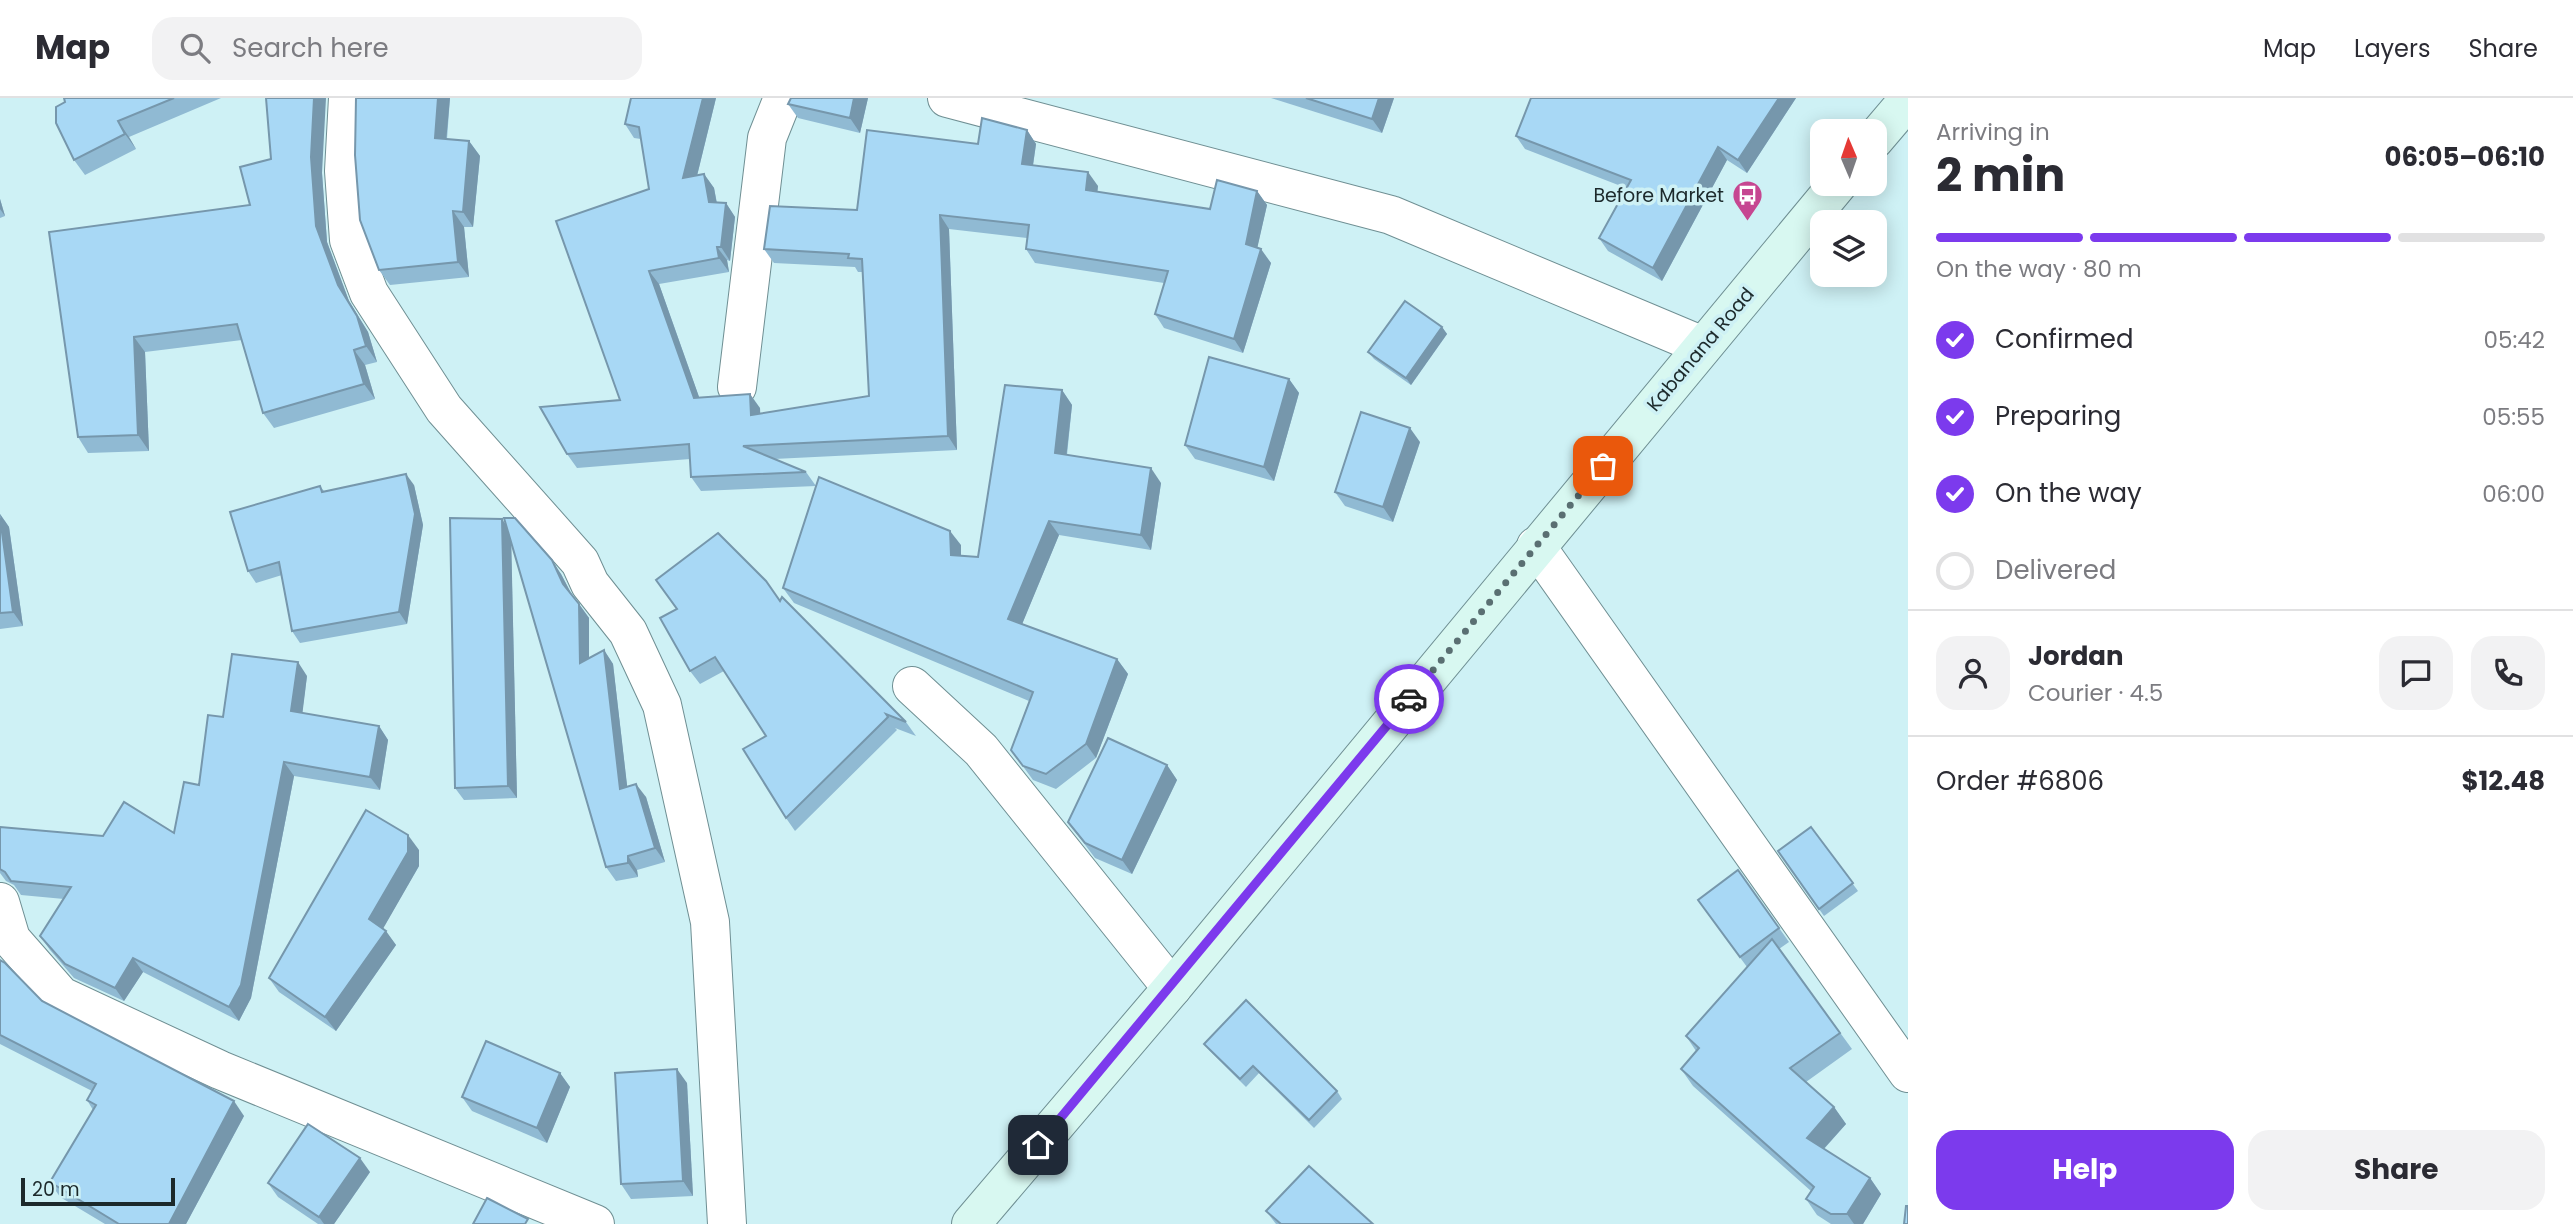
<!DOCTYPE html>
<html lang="en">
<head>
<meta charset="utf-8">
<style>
	:root { --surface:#fff; --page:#f2f2f3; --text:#2b2b33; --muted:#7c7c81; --line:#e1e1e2; --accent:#7c3aed }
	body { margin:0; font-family:Poppins,sans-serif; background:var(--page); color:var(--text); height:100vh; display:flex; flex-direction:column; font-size:26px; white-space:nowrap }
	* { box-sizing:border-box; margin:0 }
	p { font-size:23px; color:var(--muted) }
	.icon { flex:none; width:38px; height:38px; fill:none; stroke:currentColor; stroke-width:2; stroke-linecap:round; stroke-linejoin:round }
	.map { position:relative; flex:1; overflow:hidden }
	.details { display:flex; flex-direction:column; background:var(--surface); width:665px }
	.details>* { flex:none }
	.needle { width:46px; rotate:358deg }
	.buttons { position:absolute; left:1810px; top:21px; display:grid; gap:14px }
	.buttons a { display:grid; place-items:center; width:77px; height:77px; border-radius:14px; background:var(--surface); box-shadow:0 4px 18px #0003; font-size:35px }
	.scale { position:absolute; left:21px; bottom:18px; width:154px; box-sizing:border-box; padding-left:7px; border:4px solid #1c292b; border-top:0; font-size:19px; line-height:24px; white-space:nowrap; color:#1c292b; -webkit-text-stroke:5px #cef1f5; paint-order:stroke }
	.pin { position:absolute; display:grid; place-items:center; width:60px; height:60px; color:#fff; margin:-30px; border-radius:14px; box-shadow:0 4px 10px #0006 }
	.courier { position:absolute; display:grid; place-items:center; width:70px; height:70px; margin:-35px; border:5px solid #7c3aed; border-radius:50%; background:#fff; color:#222; box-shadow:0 2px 9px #0007 }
	.headline em { font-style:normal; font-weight:700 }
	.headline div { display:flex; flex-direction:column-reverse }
	.headline { display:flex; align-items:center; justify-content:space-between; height:119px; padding:0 28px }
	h1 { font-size:46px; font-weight:700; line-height:52px }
	.bar { display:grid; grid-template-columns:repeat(4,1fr); gap:10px 7px; align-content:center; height:84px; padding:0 28px }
	.bar i { height:9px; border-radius:5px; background:var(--line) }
	.bar .active { background:var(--accent) }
	.bar p { grid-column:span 4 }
	.line { display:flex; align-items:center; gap:18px; padding:0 28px; border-top:2px solid var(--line) }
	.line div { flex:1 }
	.round { display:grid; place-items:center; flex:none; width:74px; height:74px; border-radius:21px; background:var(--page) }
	ol { padding:0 28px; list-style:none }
	li { display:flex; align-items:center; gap:21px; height:77px }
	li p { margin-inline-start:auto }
	li .icon { padding:7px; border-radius:50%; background:var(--accent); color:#fff; stroke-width:4 }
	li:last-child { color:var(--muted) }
	li i { width:38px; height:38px; border:4px solid var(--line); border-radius:50% }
	.cta { display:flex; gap:14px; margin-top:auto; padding:14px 28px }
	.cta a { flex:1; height:80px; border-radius:21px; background:var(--accent); color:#fff; font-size:28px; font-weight:700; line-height:80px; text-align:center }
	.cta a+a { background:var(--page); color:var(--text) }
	header { display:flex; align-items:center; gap:42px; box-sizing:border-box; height:98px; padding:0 35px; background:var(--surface); border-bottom:2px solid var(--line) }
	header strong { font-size:33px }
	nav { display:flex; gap:38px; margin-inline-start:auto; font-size:24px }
	.search { width:490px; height:63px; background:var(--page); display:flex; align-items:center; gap:18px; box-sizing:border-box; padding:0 24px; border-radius:21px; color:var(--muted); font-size:26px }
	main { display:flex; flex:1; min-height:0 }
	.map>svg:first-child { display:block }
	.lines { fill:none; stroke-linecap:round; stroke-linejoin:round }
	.street-casing { stroke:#6f8f93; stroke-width:40 }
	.secondary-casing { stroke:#6f8f93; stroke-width:40 }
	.street { stroke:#fff; stroke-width:38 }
	.secondary { stroke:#d8f8f1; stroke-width:38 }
	.wall { fill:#90bad3 }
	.shaded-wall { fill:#7697ac }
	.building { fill:#a8d8f5; stroke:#7697ac; stroke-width:2 }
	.done { stroke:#5a6f72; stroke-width:7; stroke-dasharray:0 12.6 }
	.route { stroke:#7c3aed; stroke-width:9 }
	.labels { text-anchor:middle; stroke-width:7; stroke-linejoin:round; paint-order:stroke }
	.poi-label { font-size:19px; fill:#1c292b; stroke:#cef1f5; text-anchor:end }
	.street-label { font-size:19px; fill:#1c292b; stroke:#cef1f5 }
</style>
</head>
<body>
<header>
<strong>Map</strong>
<div class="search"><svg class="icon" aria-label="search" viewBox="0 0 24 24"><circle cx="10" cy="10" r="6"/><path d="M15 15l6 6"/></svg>Search here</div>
<nav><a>Map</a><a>Layers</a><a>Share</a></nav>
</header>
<main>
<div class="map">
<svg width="1908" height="1126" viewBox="0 0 1908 1126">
	<rect width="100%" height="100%" fill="#cef1f5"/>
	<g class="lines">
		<defs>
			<g id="street">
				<polyline points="348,0 344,73 349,142 369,195 444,311 580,464 590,486 628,534 662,607 710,824 727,1126"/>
				<polyline points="947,0 1391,117 1703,248"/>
				<polyline points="737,289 767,40 783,0"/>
				<polyline points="1536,448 1908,975"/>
				<polyline points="912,588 981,652 1172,890"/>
				<polyline points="0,804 11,841 61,898 220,972 595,1126"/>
			</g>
			<g id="secondary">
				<polyline points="1874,42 1908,2"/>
				<polyline points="971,1126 1172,890 1838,86"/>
			</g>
		</defs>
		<use href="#street" class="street-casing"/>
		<use href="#secondary" class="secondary-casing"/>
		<use href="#street" class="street"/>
		<use href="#secondary" class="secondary"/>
	</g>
	<g class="wall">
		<polygon points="64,0 221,0 129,39 136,51 85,77 74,62"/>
		<polygon points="356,0 450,0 447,41 469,43 480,58 473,129 464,129 469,179 390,187 379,172"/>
		<polygon points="631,0 716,0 697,78 704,76 714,90 717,105 726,105 735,119 730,163 727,162 729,174 659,186 699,299 760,310 760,316 869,298 863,174 858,174 855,169 774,165 764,151 857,112 978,46 1027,32 1036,46 1033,68 1098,88 1097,94 1210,111 1257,93 1267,107 1257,150 1271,165 1243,255 1164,230 1155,216 1164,185 1035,165 1026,151 1027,140 949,131 957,352 774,361 806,374 816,388 701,393 691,379 690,361 577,370 567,356 620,302 649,91 641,41 634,40 625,26"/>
		<polygon points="791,0 868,0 860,35 798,20 788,6"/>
		<polygon points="1271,0 1394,0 1382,35"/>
		<polygon points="1531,0 1796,0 1747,75 1727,62 1662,183 1608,153 1599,140 1626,90 1525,51 1516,38"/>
		<polygon points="271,61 322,75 327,144 349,203 368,234 377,264 365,267 375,301 274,330 263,315 242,242 145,254 149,353 88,355 78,339 49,134 250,107"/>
		<polygon points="0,101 5,118 0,120"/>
		<polygon points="1442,229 1447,236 1411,287 1374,261 1368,254"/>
		<polygon points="1289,281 1299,295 1274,383 1195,361 1185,347"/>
		<polygon points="1062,292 1072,307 1067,357 1161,385 1151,452 1059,437 1022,526 1117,561 1128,576 1096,660 1056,691 1033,682 1011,652 1029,603 794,505 783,490 961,447 961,458 978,459"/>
		<polygon points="1420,344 1393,424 1345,408 1335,394"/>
		<polygon points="414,387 423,427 407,526 300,545 292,533 282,477 256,485 248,473 320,388 324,393"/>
		<polygon points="0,416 9,429 23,528 0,531"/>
		<polygon points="506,428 561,476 571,495 589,520 589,560 604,552 613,566 627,688 646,699 665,764 637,772 638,779 616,783 606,769 511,443 517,700 464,702 455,690"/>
		<polygon points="780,503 906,624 916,638 895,630 897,632 795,733 786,720 766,638 724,573 700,586 690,573"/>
		<polygon points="307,578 302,615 379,628 388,642 380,692 294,678 251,900 239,923 143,874 124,903 74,880 50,852 40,838 64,801 21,797 14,787 6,783 0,775 0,729 103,738 174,735 199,687"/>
		<polygon points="1167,667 1177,682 1132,776 1095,760 1068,724"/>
		<polygon points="1811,729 1858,793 1824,818 1778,753"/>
		<polygon points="419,752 419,768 383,830 396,847 336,933 279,894 269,880"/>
		<polygon points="1738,772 1789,844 1779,851 1852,951 1806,984 1834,1009 1846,1026 1824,1051 1870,1080 1881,1096 1863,1126 1831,1126 1817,1117 1806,1101 1811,1093 1693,988 1681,971 1696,953 1686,938 1747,869 1698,802"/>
		<polygon points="0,862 42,903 244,1018 186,1126 105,1126 60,1099 50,1084 93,1012 87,1002 92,993 0,946"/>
		<polygon points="1204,946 1337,993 1342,1001 1314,1030 1259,975 1246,989 1210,953"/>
		<polygon points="560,975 570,989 547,1045 472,1013 462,999"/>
		<polygon points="687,985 693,1098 631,1101 621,1086"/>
		<polygon points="370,1074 334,1126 318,1126 278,1099 268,1085"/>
		<polygon points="1266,1113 1373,1126 1276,1126"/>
	</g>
	<g class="shaded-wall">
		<polygon points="314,0 326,0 322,75 327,144 349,203 368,234 377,264 366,248 338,187 316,128 311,59"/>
		<polygon points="438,0 450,0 445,55 435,40"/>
		<polygon points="703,0 716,0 693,94 683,80"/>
		<polygon points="854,0 868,0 860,35 850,20"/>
		<polygon points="1379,0 1394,0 1382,35 1372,21"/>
		<polygon points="1779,0 1796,0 1747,75 1738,62"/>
		<polygon points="118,23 129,39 136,51 125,36"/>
		<polygon points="1027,32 1036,46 1031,80 1022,66"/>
		<polygon points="469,43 480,58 473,129 463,114"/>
		<polygon points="1718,49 1727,62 1662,183 1653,170"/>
		<polygon points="1088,74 1098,88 1096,106 1086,92"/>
		<polygon points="704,76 714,90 719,118 709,104"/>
		<polygon points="1257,93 1267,107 1255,160 1246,146"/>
		<polygon points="0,101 5,118 0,111"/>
		<polygon points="726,105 735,119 730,163 721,149"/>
		<polygon points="453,113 464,129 469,179 458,164"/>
		<polygon points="940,117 949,131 957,352 948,338"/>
		<polygon points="717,149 727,162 729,174 719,160"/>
		<polygon points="1261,151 1271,165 1243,255 1234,241"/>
		<polygon points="649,173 659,186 704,313 694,300"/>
		<polygon points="1442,229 1447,236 1411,287 1406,280"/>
		<polygon points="134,239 145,254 149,353 138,337"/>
		<polygon points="354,252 365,267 375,301 364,286"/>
		<polygon points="1289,281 1299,295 1274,383 1264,369"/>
		<polygon points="1062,292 1072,307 1065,370 1055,355"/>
		<polygon points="750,296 760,310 761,331 751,317"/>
		<polygon points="1410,330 1420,344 1393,424 1383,409"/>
		<polygon points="1151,370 1161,385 1151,452 1141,437"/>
		<polygon points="406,376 414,387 423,427 407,526 399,514"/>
		<polygon points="0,416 9,429 23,528 13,514"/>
		<polygon points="502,421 511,434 517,700 508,688"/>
		<polygon points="1049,423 1059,437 1018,536 1008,521"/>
		<polygon points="950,433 961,447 961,472 951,457"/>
		<polygon points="552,462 561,476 573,499 563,486"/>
		<polygon points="579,506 589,520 589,579 580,565"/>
		<polygon points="604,552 613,566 629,704 620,691"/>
		<polygon points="1117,561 1128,576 1096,660 1086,646"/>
		<polygon points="298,564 307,578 301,627 291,613"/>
		<polygon points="379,628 388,642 380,692 370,679"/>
		<polygon points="284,664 294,678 251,900 239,923 229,909"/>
		<polygon points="1167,667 1177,682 1132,776 1122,762"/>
		<polygon points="636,686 646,699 665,764 655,750"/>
		<polygon points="408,737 419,752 419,768 380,836 369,821"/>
		<polygon points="628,758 637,772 638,779 628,765"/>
		<polygon points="386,833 396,847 336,933 325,919"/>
		<polygon points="133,860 143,874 124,903 115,890"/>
		<polygon points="677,971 687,985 693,1098 683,1083"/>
		<polygon points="560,975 570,989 547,1045 537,1030"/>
		<polygon points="234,1003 244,1018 186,1126 169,1126"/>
		<polygon points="1834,1009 1846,1026 1819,1056 1807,1040"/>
		<polygon points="360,1060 370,1074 334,1126 324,1126 319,1119"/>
		<polygon points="1870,1080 1881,1096 1863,1126 1854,1126 1847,1116"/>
	</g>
	<g class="building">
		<polygon points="64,0 174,0 118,23 125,36 74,62 56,25 56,9 65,4"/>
		<polygon points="266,0 314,0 311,59 316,128 338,187 357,218 366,248 354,252 364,286 263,315 237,226 134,239 138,337 78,339 49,134 250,107 240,69 271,61"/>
		<polygon points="356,0 438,0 435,40 469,43 463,114 453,113 458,164 379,172 360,122 355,57"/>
		<polygon points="631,0 703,0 683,80 704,76 709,104 726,105 721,149 717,149 719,160 649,173 694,300 750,296 751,317 869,298 862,161 848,160 849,156 764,151 770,108 857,112 867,32 978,46 982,20 1027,32 1022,66 1088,74 1086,92 1210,111 1217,82 1257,93 1246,146 1261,151 1234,241 1155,216 1168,173 1026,151 1029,127 940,117 948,338 743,348 806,374 691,379 689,346 567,356 540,309 620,302 556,123 649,91 639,29 625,26"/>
		<polygon points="791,0 854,0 850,20 788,6"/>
		<polygon points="1306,0 1379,0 1372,21"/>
		<polygon points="1531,0 1779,0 1738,62 1718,49 1653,170 1599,140 1631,82 1516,38"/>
		<polygon points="1405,203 1442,229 1406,280 1368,254"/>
		<polygon points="1209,259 1289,281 1264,369 1185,347"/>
		<polygon points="1005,287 1062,292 1055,355 1151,370 1141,437 1049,423 1008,521 1117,561 1086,646 1046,676 1023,668 1011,652 1033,594 783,490 819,379 950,433 951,457 978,459"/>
		<polygon points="1361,314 1410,330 1383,409 1335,394"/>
		<polygon points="406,376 415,416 399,514 292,533 279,464 248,473 230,414 320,388 322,394"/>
		<polygon points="0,420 13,514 0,515"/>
		<polygon points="450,420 502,421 508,688 455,690"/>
		<polygon points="504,420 515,420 552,462 563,486 579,506 580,565 604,552 620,691 636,686 655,750 628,758 628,765 606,769"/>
		<polygon points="718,435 766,483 780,503 782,499 906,624 886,616 888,619 786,720 743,651 766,638 715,559 690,573 660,520 677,511 656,482"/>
		<polygon points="232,556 298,564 291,613 379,628 370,679 284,664 241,887 229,909 133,860 115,890 65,866 40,838 71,789 11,783 5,774 0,771 0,729 103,738 124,704 174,735 184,684 199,687 208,617 223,619"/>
		<polygon points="1108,640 1167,667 1122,762 1085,745 1068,724"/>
		<polygon points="366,712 408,737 408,754 369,821 386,833 325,919 269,880"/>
		<polygon points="1811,729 1853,785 1819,811 1778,753"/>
		<polygon points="1738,772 1779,830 1740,859 1698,802"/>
		<polygon points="1772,841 1840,935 1790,970 1834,1009 1807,1040 1870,1080 1847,1116 1831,1116 1806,1101 1814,1089 1681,971 1699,950 1686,938"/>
		<polygon points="0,862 5,865 42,903 234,1003 169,1126 119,1126 50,1084 96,1007 87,1002 96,986 0,937"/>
		<polygon points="1246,902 1337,993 1309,1022 1253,968 1240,981 1204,946"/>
		<polygon points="486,943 560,975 537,1030 462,999"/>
		<polygon points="677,971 683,1083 621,1086 615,975"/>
		<polygon points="308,1026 360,1060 319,1119 268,1085"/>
		<polygon points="1309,1068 1373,1126 1281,1126 1266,1113"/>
		<polygon points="487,1100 528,1121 525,1126 473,1126"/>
		<polygon points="1906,1108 1908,1108 1908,1126 1904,1126"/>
	</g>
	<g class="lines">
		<polyline class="done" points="1409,601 1603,368"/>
		<polyline class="route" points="1038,1047 1409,601"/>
	</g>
	<defs>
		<symbol id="bus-pin" viewBox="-11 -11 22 30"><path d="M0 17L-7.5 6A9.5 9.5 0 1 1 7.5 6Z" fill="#c64691" stroke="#cef1f5"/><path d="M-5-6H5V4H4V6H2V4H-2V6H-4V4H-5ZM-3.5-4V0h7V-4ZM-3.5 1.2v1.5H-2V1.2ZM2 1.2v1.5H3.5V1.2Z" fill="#fff"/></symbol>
	</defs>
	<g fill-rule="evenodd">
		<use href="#bus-pin" x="1730" y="80" width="35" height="47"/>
	</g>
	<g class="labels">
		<g class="poi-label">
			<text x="1724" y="104">Before Market</text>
		</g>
		<g class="street-label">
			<text transform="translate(1700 251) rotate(-50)" y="7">Kabanana Road</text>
		</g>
	</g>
</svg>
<div class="buttons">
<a><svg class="needle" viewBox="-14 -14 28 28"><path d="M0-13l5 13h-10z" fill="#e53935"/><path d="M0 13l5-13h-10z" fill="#7c7c81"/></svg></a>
<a><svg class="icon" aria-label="layers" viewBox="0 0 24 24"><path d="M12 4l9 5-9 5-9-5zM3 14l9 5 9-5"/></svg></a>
</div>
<div class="scale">20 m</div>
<div class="pin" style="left:1603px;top:368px;background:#ea580c"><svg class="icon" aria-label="bag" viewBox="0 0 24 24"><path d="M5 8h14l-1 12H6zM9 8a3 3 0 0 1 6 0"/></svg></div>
<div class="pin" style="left:1038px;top:1047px;background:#1f2937"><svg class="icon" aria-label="home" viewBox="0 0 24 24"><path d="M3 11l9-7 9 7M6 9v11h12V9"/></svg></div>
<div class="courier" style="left:1409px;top:601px"><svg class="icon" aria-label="car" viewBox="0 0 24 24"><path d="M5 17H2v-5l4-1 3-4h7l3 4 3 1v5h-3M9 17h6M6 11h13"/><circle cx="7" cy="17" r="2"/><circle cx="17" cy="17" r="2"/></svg></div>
</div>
<section class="details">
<div class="headline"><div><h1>2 min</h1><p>Arriving in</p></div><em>06:05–06:10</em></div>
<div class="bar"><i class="active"></i><i class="active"></i><i class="active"></i><i></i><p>On the way · 80 m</p></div>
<ol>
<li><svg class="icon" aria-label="check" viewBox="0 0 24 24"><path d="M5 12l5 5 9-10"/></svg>Confirmed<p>05:42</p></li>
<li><svg class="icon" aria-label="check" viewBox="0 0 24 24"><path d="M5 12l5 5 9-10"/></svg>Preparing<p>05:55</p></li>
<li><svg class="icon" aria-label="check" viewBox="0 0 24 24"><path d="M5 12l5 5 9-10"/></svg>On the way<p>06:00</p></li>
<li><i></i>Delivered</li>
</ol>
<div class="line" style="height:126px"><a class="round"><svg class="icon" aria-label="person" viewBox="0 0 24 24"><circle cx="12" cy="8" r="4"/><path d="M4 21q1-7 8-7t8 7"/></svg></a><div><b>Jordan</b><p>Courier · 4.5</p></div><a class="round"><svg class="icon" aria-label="chat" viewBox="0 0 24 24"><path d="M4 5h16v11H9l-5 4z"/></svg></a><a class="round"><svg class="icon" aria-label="phone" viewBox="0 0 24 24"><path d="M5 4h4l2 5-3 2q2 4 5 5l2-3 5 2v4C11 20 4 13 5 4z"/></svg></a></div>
<div class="line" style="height:91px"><div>Order #6806</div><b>$12.48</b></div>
<div class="cta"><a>Help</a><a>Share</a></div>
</section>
</main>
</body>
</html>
